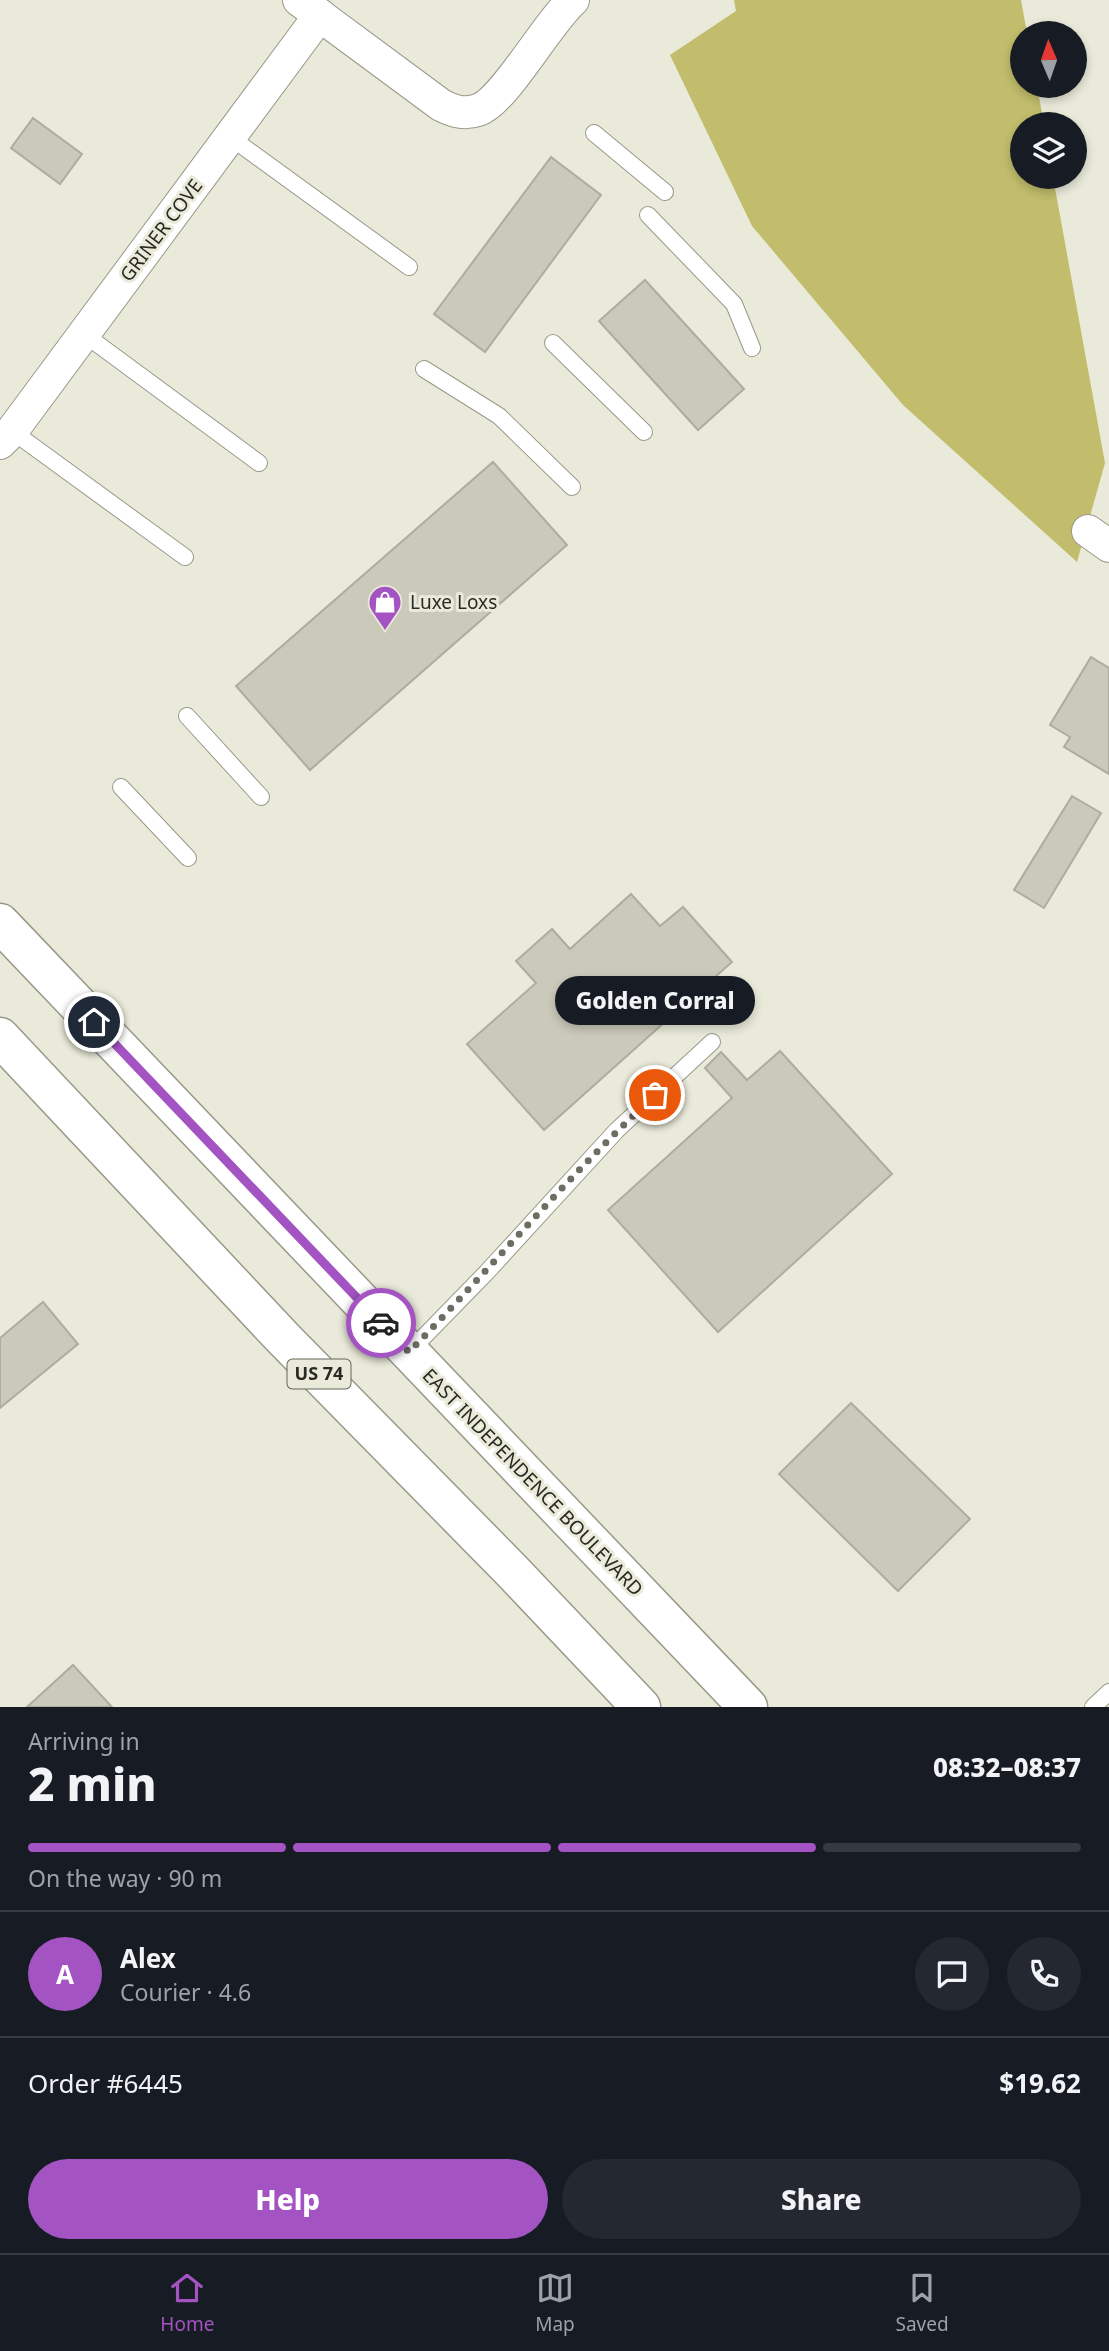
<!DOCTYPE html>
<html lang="en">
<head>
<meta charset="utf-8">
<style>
	:root { --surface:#171b24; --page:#242831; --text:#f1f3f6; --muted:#9ea1a6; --line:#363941; --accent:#a453c3 }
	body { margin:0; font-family:"Noto Sans",sans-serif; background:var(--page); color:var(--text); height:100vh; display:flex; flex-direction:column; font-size:26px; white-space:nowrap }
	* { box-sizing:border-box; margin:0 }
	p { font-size:23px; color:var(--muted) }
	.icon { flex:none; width:38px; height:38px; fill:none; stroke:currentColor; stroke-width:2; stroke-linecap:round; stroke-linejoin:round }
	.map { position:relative; height:1707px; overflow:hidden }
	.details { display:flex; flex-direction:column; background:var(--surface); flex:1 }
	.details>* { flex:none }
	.needle { width:46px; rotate:358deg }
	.buttons { position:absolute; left:1010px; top:21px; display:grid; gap:14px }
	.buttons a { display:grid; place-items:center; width:77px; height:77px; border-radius:50%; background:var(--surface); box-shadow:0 4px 10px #0003; font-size:35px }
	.pin { position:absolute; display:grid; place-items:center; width:60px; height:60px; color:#fff; margin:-30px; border:4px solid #fff; border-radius:50%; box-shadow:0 2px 7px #0007 }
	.courier { position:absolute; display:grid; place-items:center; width:70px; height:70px; margin:-35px; border:5px solid #a453c3; border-radius:50%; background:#fff; color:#222; box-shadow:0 2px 9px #0007 }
	.bubble { position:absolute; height:49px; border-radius:24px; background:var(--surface); box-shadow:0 4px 10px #0003; font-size:23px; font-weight:800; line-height:49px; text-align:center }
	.summary em { font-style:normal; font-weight:800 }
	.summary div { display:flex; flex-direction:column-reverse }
	.summary { display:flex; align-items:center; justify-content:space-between; height:119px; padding:0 28px }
	h1 { font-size:46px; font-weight:800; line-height:52px }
	.bar { display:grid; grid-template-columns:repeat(4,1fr); gap:10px 7px; align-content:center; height:84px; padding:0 28px }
	.bar i { height:9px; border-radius:5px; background:var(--line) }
	.bar .active { background:var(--accent) }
	.bar p { grid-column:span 4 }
	.line { display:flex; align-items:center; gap:18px; padding:0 28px; border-top:2px solid var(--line) }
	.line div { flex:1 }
	.round { display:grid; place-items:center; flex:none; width:74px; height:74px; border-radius:37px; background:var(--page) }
	.action { display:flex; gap:14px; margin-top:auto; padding:14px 28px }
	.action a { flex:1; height:80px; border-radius:42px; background:var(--accent); color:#fff; font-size:28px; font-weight:800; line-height:80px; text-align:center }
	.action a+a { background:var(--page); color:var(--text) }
	.tab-bar { display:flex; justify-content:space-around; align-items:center; height:98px; border-top:2px solid var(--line); background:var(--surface); font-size:19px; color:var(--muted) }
	.tab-bar a { display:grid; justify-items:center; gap:4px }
	.tab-bar .active { color:var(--accent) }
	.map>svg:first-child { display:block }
	.forest { fill:#c1bd6c }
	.building { fill:#cac9ba; stroke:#adac9e; stroke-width:2 }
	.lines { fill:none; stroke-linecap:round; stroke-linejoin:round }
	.service-casing { stroke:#99998a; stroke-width:18 }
	.minor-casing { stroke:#99998a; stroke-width:34 }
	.trunk-casing { stroke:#99998a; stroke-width:41 }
	.service { stroke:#fff; stroke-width:16 }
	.minor { stroke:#fff; stroke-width:32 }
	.trunk { stroke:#fff; stroke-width:38 }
	.done { stroke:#6d6d64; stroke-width:7; stroke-dasharray:0 12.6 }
	.route { stroke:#a453c3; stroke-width:9 }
	.labels { text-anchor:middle; stroke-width:6; stroke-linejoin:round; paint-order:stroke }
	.shield { fill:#eaeada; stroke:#64645b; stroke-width:2 }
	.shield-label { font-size:18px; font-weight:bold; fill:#2a2a24 }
	.street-label { font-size:19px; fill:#2a2a24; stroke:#eaeada }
	.poi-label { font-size:19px; fill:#2a2a24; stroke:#eaeada; text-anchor:start }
</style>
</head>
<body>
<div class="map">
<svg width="1109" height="1707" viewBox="0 0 1109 1707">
	<rect width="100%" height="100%" fill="#eaeada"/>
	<polygon class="forest" points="734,0 1021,0 1027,33 1022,33 1022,86 1037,86 1044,124 1022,124 1022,177 1053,177 1105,463 1077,562 903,405 752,226 670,55 736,11"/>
	<g class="building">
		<polygon points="33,118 82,154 60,184 11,148"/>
		<polygon points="551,157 601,195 485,352 434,314"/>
		<polygon points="645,280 744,389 698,430 599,321"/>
		<polygon points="493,462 567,545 310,770 236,686"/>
		<polygon points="1091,657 1109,668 1109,774 1064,747 1070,737 1050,725"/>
		<polygon points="1072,796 1101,813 1044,908 1014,890"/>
		<polygon points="631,894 660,926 683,907 732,962 544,1130 467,1044 536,983 516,961 552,929 570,949"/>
		<polygon points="780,1051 892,1174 718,1332 608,1210 732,1098 705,1068 721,1052 747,1080"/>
		<polygon points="43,1302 78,1344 0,1408 0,1338"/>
		<polygon points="851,1403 970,1519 898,1591 779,1474"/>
		<polygon points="73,1665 112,1707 27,1707"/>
	</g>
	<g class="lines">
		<defs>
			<g id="service">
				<polyline points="594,133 665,192"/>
				<polyline points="230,137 409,267"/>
				<polyline points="648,215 734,304 752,348"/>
				<polyline points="84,334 259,463"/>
				<polyline points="553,343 644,432"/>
				<polyline points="424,369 499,416 572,487"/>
				<polyline points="12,431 185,557"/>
				<polyline points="187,716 261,797"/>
				<polyline points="121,787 188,858"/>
				<polyline points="409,1352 486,1273 617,1130 712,1042"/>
				<polyline points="1093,1707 1109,1692"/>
			</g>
			<g id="minor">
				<path d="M299,0L441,105C453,111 464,115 478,110C504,102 547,23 573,0"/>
				<polyline points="0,443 12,431 320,15"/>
				<polyline points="1088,531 1109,546"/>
			</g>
			<g id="trunk">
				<polyline points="0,923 748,1707"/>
				<polyline points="0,1037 283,1338 514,1573 641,1707"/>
			</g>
		</defs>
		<use href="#service" class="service-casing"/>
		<use href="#minor" class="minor-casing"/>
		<use href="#trunk" class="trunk-casing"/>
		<use href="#service" class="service"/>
		<use href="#minor" class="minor"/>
		<use href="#trunk" class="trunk"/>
	</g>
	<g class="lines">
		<path class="done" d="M381,1323L409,1352C492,1267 568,1176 655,1095"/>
		<polyline class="route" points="94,1022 381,1323"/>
	</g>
	<defs>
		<symbol id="shop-pin" viewBox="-11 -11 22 30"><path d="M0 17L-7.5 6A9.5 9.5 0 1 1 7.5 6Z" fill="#a453c3" stroke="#eaeada"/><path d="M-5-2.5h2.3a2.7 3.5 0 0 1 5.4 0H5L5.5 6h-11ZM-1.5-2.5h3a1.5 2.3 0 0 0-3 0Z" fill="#fff"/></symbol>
	</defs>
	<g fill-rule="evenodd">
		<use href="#shop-pin" x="366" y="583" width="38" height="52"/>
	</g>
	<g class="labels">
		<rect class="shield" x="287.5" y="1359.5" width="63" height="29" rx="5"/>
		<g class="shield-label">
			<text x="319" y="1380">US 74</text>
		</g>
		<g class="street-label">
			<text transform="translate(161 230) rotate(-53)" y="7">GRINER COVE</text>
			<text transform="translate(533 1482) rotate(46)" y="7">EAST INDEPENDENCE BOULEVARD</text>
		</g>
		<g class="poi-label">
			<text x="410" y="609">Luxe Loxs</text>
		</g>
	</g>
</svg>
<div class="buttons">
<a><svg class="needle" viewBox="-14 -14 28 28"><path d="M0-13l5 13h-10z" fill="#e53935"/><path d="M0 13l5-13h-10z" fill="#9ea1a6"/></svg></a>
<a><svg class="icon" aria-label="layers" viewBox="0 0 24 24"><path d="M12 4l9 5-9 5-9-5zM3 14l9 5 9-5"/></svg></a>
</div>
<div class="pin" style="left:655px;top:1095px;background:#ea580c"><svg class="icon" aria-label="bag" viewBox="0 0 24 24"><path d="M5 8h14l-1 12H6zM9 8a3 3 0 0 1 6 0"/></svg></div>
<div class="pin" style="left:94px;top:1022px;background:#1f2937"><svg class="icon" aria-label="home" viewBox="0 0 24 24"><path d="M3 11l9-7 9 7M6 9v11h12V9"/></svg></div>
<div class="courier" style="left:381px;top:1323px"><svg class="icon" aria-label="car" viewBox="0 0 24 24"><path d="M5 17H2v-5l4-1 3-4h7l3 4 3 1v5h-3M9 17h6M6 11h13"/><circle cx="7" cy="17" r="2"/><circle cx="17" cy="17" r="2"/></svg></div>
<div class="bubble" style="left:555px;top:976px;width:200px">Golden Corral</div>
</div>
<section class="details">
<div class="summary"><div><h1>2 min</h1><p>Arriving in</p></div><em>08:32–08:37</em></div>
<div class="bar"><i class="active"></i><i class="active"></i><i class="active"></i><i></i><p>On the way · 90 m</p></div>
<div class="line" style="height:126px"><b class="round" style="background:var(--accent);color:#fff">A</b><div><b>Alex</b><p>Courier · 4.6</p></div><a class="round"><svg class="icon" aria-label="chat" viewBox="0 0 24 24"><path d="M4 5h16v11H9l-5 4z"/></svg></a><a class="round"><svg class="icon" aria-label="phone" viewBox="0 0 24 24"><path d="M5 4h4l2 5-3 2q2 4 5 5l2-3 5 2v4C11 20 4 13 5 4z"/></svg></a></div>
<div class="line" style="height:91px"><div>Order #6445</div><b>$19.62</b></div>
<div class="action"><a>Help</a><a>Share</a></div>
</section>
<nav class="tab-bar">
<a class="active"><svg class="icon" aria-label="home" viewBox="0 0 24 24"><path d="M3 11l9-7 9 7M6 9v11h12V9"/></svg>Home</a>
<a><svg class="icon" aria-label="map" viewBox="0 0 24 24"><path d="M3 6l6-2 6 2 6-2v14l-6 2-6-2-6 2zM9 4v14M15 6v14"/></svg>Map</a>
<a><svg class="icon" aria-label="saved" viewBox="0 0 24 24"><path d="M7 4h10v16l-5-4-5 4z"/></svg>Saved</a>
</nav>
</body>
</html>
